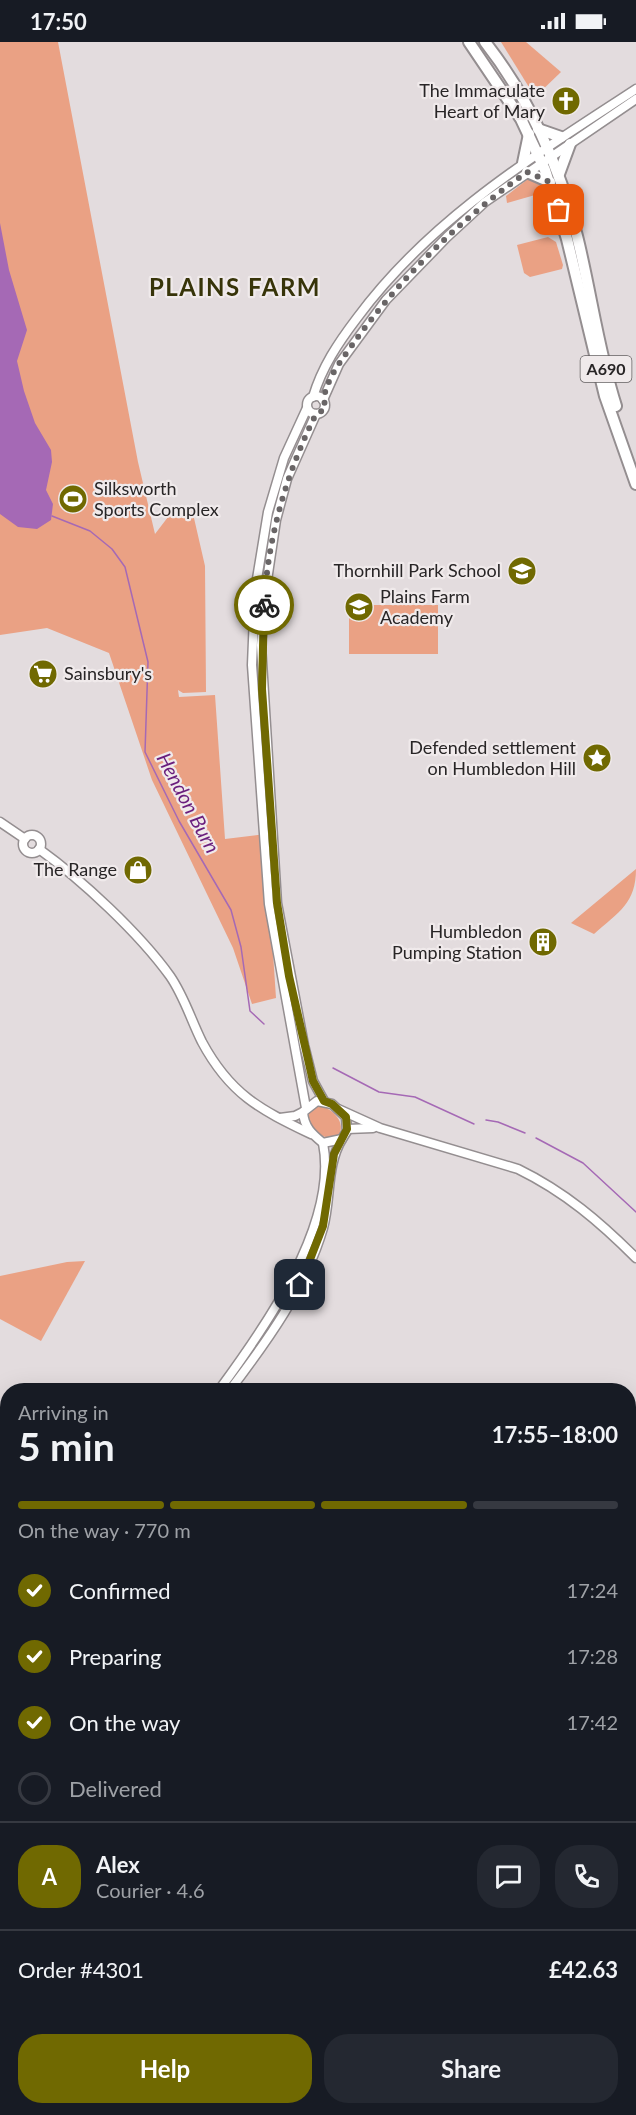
<!DOCTYPE html>
<html lang="en">
<head>
<meta charset="utf-8">
<style>
  :root { --surface:#171b24; --page:#242831; --text:#f1f3f6; --muted:#9ea1a6; --line:#363941; --accent:#706901 }
  body { margin:0; font-family:Lato,sans-serif; background:var(--page); color:var(--text); height:100vh; display:flex; flex-direction:column; font-size:22px; white-space:nowrap }
  * { box-sizing:border-box; margin:0 }
  p { font-size:20px; color:var(--muted) }
  .icon { flex:none; width:33px; height:33px; fill:none; stroke:currentColor; stroke-width:2; stroke-linecap:round; stroke-linejoin:round }
  .map { position:relative; flex:1; overflow:hidden }
  .panel { position:absolute; left:0px; top:1341px; width:636px; height:732px; display:flex; flex-direction:column; background:var(--surface); border-radius:24px 24px 0 0; box-shadow:0 6px 24px #0002 }
  .panel>* { flex:none }
  .pin { position:absolute; display:grid; place-items:center; width:51px; height:51px; color:#fff; margin:-26px; border-radius:12px; box-shadow:0 3px 9px #0006 }
  .courier { position:absolute; display:grid; place-items:center; width:60px; height:60px; margin:-30px; border:4px solid #706901; border-radius:50%; background:#fff; color:#222; box-shadow:0 2px 8px #0007 }
  .head em { font-style:normal; font-weight:700 }
  .head div { display:flex; flex-direction:column-reverse }
  .head { display:flex; align-items:center; justify-content:space-between; height:102px; padding:0 18px }
  h1 { font-size:39px; font-weight:700; line-height:45px }
  .bar { display:grid; grid-template-columns:repeat(4,1fr); gap:9px 6px; align-content:center; height:72px; padding:0 18px }
  .bar i { height:8px; border-radius:4px; background:var(--line) }
  .bar .selected { background:var(--accent) }
  .bar p { grid-column:span 4 }
  .line { display:flex; align-items:center; gap:15px; padding:0 18px; border-top:2px solid var(--line) }
  .line div { flex:1 }
  .round { display:grid; place-items:center; flex:none; width:63px; height:63px; border-radius:24px; background:var(--page) }
  ol { padding:0 18px; list-style:none }
  li { display:flex; align-items:center; gap:18px; height:66px }
  li p { margin-inline-start:auto }
  li .icon { padding:6px; border-radius:50%; background:var(--accent); color:#fff; stroke-width:4 }
  li:last-child { color:var(--muted) }
  li i { width:33px; height:33px; border:3px solid var(--line); border-radius:50% }
  .button { display:flex; gap:12px; margin-top:auto; padding:12px 18px }
  .button a { flex:1; height:69px; border-radius:24px; background:var(--accent); color:#fff; font-size:24px; font-weight:700; line-height:69px; text-align:center }
  .button a+a { background:var(--page); color:var(--text) }
  .status { display:flex; justify-content:space-between; align-items:center; height:42px; padding:0 30px; background:var(--surface); direction:ltr }
  .status svg { height:16px; fill:currentColor }
  .map>svg:first-child { display:block }
</style>
</head>
<body>
<div class="status"><b>17:50</b><svg viewBox="0 0 49 12"><path d="M0 12V9h3v3zM5 12V6h3v6zM10 12V3h3v9zM15 12V0h3v12zM26 1h20v11H26zM47 4h2v5h-2z"/></svg></div>
<div class="map">
<svg width="636" height="2073" viewBox="0 0 636 2073">
  <rect width="100%" height="100%" fill="#e3dcde"/>
  <g fill="#eaa184">
    <polygon points="0,0 58,0 138,420 155,492 168,475 191,463 205,524 206,650 183,651 178,648 179,655 215,653 225,797 265,792 276,956 252,962 233,906 152,738 109,611 47,586 0,593"/>
    <polygon points="501,0 526,0 561,30 535,55"/>
    <polygon points="528,137 540,143 535,153 507,161 506,154"/>
    <polygon points="548,195 556,200 563,223 562,227 530,235 524,231 517,203"/>
    <rect x="349" y="563" width="89" height="49"/>
    <path d="M636,827c0,34 -17,43 -42,65l-23,-11z"/>
    <path d="M320,1063c13,5 27,17 18,32 -16,4 -31,-8 -29,-25z"/>
    <polygon points="85,1219 41,1299 0,1277 0,1234 67,1220"/>
    <polygon points="629,2020 636,2020 636,2073 607,2073 607,2066 628,2066"/>
    <polygon points="322,2066 387,2066 398,2073 323,2073"/>
  </g>
  <polygon fill="#a569b5" points="0,181 9,228 27,288 17,319 24,349 35,381 51,408 52,420 46,448 53,462 51,478 37,487 18,485 0,472"/>
  <g fill="none" stroke-linecap="round" stroke-linejoin="round">
    <g stroke="#a569b5" stroke-width="1.5">
      <polyline points="52,474 90,489 112,507 125,525 148,620 145,710 179,779 231,868 241,905 250,969 264,982"/>
      <polyline points="333,1026 379,1050 415,1055 474,1082"/>
      <polyline points="486,1078 498,1080 525,1091"/>
      <polyline points="536,1096 583,1121 636,1170"/>
      <polyline points="351,2073 355,2066"/>
    </g>
    <g stroke="#948e90" stroke-width="11">
      <g id="secondary">
        <circle cx="316" cy="363" r="9"/>
        <path d="M313,355c9,-30 25,-54 44,-79 74,-100 177,-162 279,-229"/>
        <polyline points="323,358 339,322 386,258 447,195 485,160 636,57"/>
        <polyline points="316,372 287,437 276,478 265,552 261,603 277,861 304,1003 313,1039 324,1059"/>
        <polyline points="0,780 25,797"/>
        <circle cx="32" cy="802" r="9"/>
        <path d="M39,807c43,31 100,84 131,127 14,20 21,44 32,66 28,52 57,67 109,92"/>
        <path d="M317,1059l15,3 14,13 1,14 -5,8 -19,4c-11,-9 -19,-16 -20,-31z"/>
        <polyline points="306,1066 269,862 252,623 255,549 268,470 284,416 307,366"/>
        <path d="M338,1067l42,19 138,41c47,23 82,53 118,89"/>
        <polyline points="280,1076 295,1074 303,1070"/>
        <polyline points="347,1087 373,1086"/>
        <path d="M219,1348c45,-61 120,-166 104,-247"/>
        <path d="M230,1348c38,-50 75,-101 93,-162 8,-28 3,-63 19,-89"/>
        <polyline points="628,1473 636,1454"/>
        <polyline points="0,1520 8,1529"/>
        <polyline points="0,1565 8,1556"/>
        <polyline points="0,1581 8,1573"/>
        <polyline points="628,1948 636,1951"/>
        <polyline points="195,2066 198,2073"/>
        <polyline points="396,2066 408,2073"/>
        <polyline points="570,2066 578,2073"/>
        <polyline points="169,2073 183,2066"/>
        <polyline points="420,2073 459,2066"/>
      </g>
    </g>
    <g stroke="#948e90" stroke-width="14">
      <g id="highway">
        <polyline points="469,0 521,77 545,128 567,197 605,354 636,442"/>
        <path d="M485,0c44,56 75,125 92,194 14,56 21,114 39,170"/>
        <polyline points="538,87 561,95"/>
        <polyline points="523,121 529,92"/>
        <polyline points="527,130 550,140"/>
        <polyline points="559,132 570,102"/>
      </g>
    </g>
    <use href="#secondary" stroke="#fff" stroke-width="8"/>
    <use href="#highway" stroke="#fff" stroke-width="10"/>
  </g>
  <g fill="none" stroke-linecap="round" stroke-linejoin="round">
    <path stroke="#696566" stroke-width="6" stroke-dasharray="0 10.8" d="M264,563c4,-68 22,-131 52,-191l9,-5c1,-5 -2,-8 -1,-12 4,-21 20,-40 31,-56 48,-66 106,-122 172,-169l23,10 9,28"/>
    <polyline stroke="#706901" stroke-width="8" points="264,563 262,647 277,861 289,934 313,1039 324,1059 332,1062 346,1075 347,1087 334,1112 323,1184 300,1243"/>
  </g>
  <defs>
    <g id="church-disc" transform="scale(1.5)"><circle r="9.5" fill="#706901" stroke="#f0eaeb"/><path d="M-1.2-6h2.4v3.5h3.3v2.4h-3.3V6h-2.4V-.1h-3.3v-2.4h3.3Z" fill="#fff"/></g>
    <g id="stadium-disc" transform="scale(1.5)"><circle r="9.5" fill="#706901" stroke="#f0eaeb"/><path d="M0-5a6.5 5 0 1 0 0 10a6.5 5 0 1 0 0-10ZM-3.5-1.8h7v3.6h-7Z" fill="#fff"/></g>
    <g id="school-disc" transform="scale(1.5)"><circle r="9.5" fill="#706901" stroke="#f0eaeb"/><path d="M0-5L7-2L0 1L-7-2ZM-4 1L0 2.5L4 1V4Q0 6-4 4Z" fill="#fff"/></g>
    <g id="supermarket-disc" transform="scale(1.5)"><circle r="9.5" fill="#706901" stroke="#f0eaeb"/><path d="M-6-5.5h2.5l.6 2H6L4.5 2H-2.5L-4.4-4H-6ZM-1.5 3.2a1.3 1.3 0 1 0 .1 0ZM3 3.2a1.3 1.3 0 1 0 .1 0Z" fill="#fff"/></g>
    <g id="sight-disc" transform="scale(1.5)"><circle r="9.5" fill="#706901" stroke="#f0eaeb"/><path d="M0-6L1.8-2.2L6-1.7L2.9 1.2L3.7 5.4L0 3.3L-3.7 5.4L-2.9 1.2L-6-1.7L-1.8-2.2Z" fill="#fff"/></g>
    <g id="shop-disc" transform="scale(1.5)"><circle r="9.5" fill="#706901" stroke="#f0eaeb"/><path d="M-5-2.5h2.3a2.7 3.5 0 0 1 5.4 0H5L5.5 6h-11ZM-1.5-2.5h3a1.5 2.3 0 0 0-3 0Z" fill="#fff"/></g>
    <g id="building-disc" transform="scale(1.5)"><circle r="9.5" fill="#706901" stroke="#f0eaeb"/><path d="M-4-6H4V6H1V3H-1V6H-4ZM-2.5-4.3h1.7v1.8h-1.7ZM.8-4.3h1.7v1.8H.8ZM-2.5-1h1.7V.8h-1.7ZM.8-1h1.7V.8H.8Z" fill="#fff"/></g>
  </defs>
  <g fill-rule="evenodd">
    <use href="#church-disc" x="566" y="59"/>
    <use href="#stadium-disc" x="73" y="457"/>
    <use href="#school-disc" x="522" y="529"/>
    <use href="#school-disc" x="359" y="565"/>
    <use href="#supermarket-disc" x="43" y="632"/>
    <use href="#sight-disc" x="597" y="716"/>
    <use href="#shop-disc" x="138" y="828"/>
    <use href="#building-disc" x="543" y="900"/>
  </g>
  <g text-anchor="middle" stroke-width="4.5" stroke-linejoin="round" paint-order="stroke">
    <rect fill="#f0eaeb" stroke="#646061" stroke-width="1.5" x="580.5" y="314" width="51" height="26" rx="4.5"/>
    <g font-size="16" font-weight="bold" fill="#282526">
      <text x="606" y="333">A690</text>
    </g>
    <g font-size="18" fill="#282526" stroke="#f0eaeb" text-anchor="end">
      <text x="545" y="55">The Immaculate<tspan x="545" dy="21">Heart of Mary</tspan></text>
      <text x="94" y="453" text-anchor="start">Silksworth<tspan x="94" dy="21">Sports Complex</tspan></text>
      <text x="501" y="535">Thornhill Park School</text>
      <text x="380" y="561" text-anchor="start">Plains Farm<tspan x="380" dy="21">Academy</tspan></text>
      <text x="64" y="638" text-anchor="start">Sainsbury's</text>
      <text x="576" y="712">Defended settlement<tspan x="576" dy="21">on Humbledon Hill</tspan></text>
      <text x="117" y="834">The Range</text>
      <text x="522" y="896">Humbledon<tspan x="522" dy="21">Pumping Station</tspan></text>
    </g>
    <g font-size="20" font-style="italic" fill="#6a1e7d" stroke="#f0eaeb">
      <text transform="translate(188 761) rotate(62)" y="7">Hendon Burn</text>
    </g>
    <g font-size="24" font-weight="bold" letter-spacing="1.5" fill="#373409" stroke="#f0eaeb">
      <text x="235" y="254">PLAINS FARM</text>
    </g>
  </g>
</svg>
<div class="pin" style="left:559px;top:168px;background:#ea580c"><svg class="icon" aria-label="bag" viewBox="0 0 24 24"><path d="M5 8h14l-1 12H6zM9 8a3 3 0 0 1 6 0"/></svg></div>
<div class="pin" style="left:300px;top:1243px;background:#1f2937"><svg class="icon" aria-label="home" viewBox="0 0 24 24"><path d="M3 11l9-7 9 7M6 9v11h12V9"/></svg></div>
<div class="courier" style="left:264px;top:563px"><svg class="icon" aria-label="bike" viewBox="0 0 24 24"><circle cx="6" cy="16" r="4"/><circle cx="18" cy="16" r="4"/><path d="M6 16l4-8h5l3 8M10 8l3 8H6M13 5h3"/></svg></div>
<section class="panel">
<div class="head"><div><h1>5 min</h1><p>Arriving in</p></div><em>17:55–18:00</em></div>
<div class="bar"><i class="selected"></i><i class="selected"></i><i class="selected"></i><i></i><p>On the way · 770 m</p></div>
<ol>
<li><svg class="icon" aria-label="check" viewBox="0 0 24 24"><path d="M5 12l5 5 9-10"/></svg>Confirmed<p>17:24</p></li>
<li><svg class="icon" aria-label="check" viewBox="0 0 24 24"><path d="M5 12l5 5 9-10"/></svg>Preparing<p>17:28</p></li>
<li><svg class="icon" aria-label="check" viewBox="0 0 24 24"><path d="M5 12l5 5 9-10"/></svg>On the way<p>17:42</p></li>
<li><i></i>Delivered</li>
</ol>
<div class="line" style="height:108px"><b class="round" style="background:var(--accent);color:#fff">A</b><div><b>Alex</b><p>Courier · 4.6</p></div><a class="round"><svg class="icon" aria-label="chat" viewBox="0 0 24 24"><path d="M4 5h16v11H9l-5 4z"/></svg></a><a class="round"><svg class="icon" aria-label="phone" viewBox="0 0 24 24"><path d="M5 4h4l2 5-3 2q2 4 5 5l2-3 5 2v4C11 20 4 13 5 4z"/></svg></a></div>
<div class="line" style="height:78px"><div>Order #4301</div><b>£42.63</b></div>
<div class="button"><a>Help</a><a>Share</a></div>
</section>
</div>
</body>
</html>
